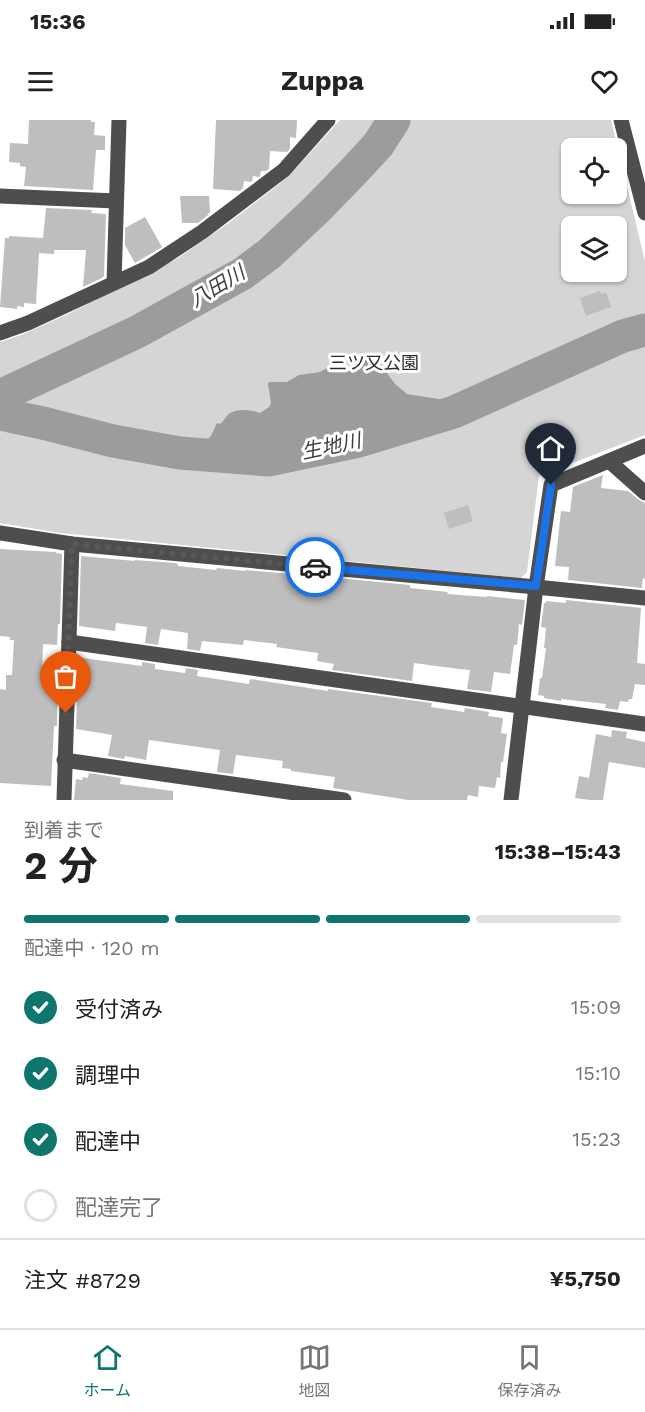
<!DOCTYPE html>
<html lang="ja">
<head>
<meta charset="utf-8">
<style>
  :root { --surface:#fff; --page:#f6f6f6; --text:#222; --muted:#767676; --line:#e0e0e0; --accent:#0f766e }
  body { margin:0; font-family:"Work Sans","Noto Sans JP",sans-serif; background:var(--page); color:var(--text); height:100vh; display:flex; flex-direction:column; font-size:22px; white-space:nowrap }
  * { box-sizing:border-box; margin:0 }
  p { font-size:20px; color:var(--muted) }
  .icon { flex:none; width:33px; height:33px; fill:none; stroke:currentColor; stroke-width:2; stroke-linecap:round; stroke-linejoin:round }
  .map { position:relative; height:680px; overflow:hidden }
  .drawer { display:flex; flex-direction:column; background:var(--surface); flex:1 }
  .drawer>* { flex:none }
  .tools { position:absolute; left:561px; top:18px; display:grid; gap:12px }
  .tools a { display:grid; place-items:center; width:66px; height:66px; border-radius:9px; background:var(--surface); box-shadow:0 2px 4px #0004; font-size:30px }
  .pin { position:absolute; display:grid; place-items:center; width:51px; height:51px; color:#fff; margin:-62px -26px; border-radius:50% 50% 50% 0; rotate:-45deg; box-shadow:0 0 6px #0007 }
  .pin .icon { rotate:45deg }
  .courier { position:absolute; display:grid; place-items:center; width:60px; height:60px; margin:-30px; border:4px solid #1a73e8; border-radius:50%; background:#fff; color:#222; box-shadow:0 2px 8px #0007 }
  .headline em { font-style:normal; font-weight:700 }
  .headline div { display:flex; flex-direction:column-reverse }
  .headline { display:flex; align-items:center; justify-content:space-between; height:102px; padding:0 24px }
  h1 { font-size:39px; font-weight:700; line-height:45px }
  .bar { display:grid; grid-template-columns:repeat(4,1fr); gap:9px 6px; align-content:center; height:72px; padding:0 24px }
  .bar i { height:8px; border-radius:4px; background:var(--line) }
  .bar .current { background:var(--accent) }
  .bar p { grid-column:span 4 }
  .line { display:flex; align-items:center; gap:15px; padding:0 24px; border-top:2px solid var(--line) }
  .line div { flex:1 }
  ol { padding:0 24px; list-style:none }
  li { display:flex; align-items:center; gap:18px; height:66px }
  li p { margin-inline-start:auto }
  li .icon { padding:6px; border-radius:50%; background:var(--accent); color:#fff; stroke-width:4 }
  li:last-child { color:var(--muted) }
  li i { width:33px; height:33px; border:3px solid var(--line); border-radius:50% }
  .status { display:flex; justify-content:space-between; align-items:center; height:42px; padding:0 30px; background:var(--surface); direction:ltr }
  .status svg { height:16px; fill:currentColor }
  header { display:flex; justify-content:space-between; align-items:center; height:78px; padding:0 24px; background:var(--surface); font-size:27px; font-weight:700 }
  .dock { display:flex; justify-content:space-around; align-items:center; height:84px; border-top:2px solid var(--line); background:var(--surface); font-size:16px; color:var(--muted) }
  .dock a { display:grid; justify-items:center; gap:3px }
  .dock .current { color:var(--accent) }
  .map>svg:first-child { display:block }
</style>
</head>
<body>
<div class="status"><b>15:36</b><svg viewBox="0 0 49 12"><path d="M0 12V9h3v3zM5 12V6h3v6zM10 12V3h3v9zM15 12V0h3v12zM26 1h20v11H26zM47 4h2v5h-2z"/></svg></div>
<header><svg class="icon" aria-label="menu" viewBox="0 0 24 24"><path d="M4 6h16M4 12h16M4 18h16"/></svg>Zuppa<svg class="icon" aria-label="heart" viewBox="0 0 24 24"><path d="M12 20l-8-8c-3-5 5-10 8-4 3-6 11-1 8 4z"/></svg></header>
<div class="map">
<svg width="645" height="680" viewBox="0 0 645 680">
  <rect width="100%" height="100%" fill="#fff"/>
  <path fill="#d5d5d5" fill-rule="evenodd" d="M340,0h271l34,141v174l-106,41 -12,96 -6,6 -461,-45 -60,-10v-181l21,-7 45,-20 112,-57 48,-33 52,-40 13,-11zM572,28h44v46h-44zM572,106h44v46h-44z"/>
  <path fill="#9c9c9c" d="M367,236l8,4 4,7 5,2 11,15 12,10 38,6 -4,3c-55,19 -115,42 -173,44 -22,1 -43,-1 -65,-3l8,-8 6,-13 3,1c4,-3 6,-8 10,-11 9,-5 21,-3 30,0l9,-6 2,-4 -3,-19 1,-2h18l12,-7 21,-3 11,-6c17,6 26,9 36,-10z"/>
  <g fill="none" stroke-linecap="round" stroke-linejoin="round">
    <g stroke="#9c9c9c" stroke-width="33">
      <polyline points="0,276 137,212 242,154 269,134 316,90 352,53 378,25 394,0"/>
      <polyline points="0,294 47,304 113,321 180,333 268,340 359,321 454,292 623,216 645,210"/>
    </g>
  </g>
  <g fill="#bebebe">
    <polygon points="29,0 91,0 91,2 95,2 94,15 105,16 105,30 96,30 93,70 24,66 26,47 20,46 20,43 9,42 10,23 28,24"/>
    <polygon points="216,0 297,0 296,18 290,17 290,29 287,32 270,31 269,49 266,51 261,51 260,56 259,57 253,56 252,62 244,61 243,68 240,71 213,69"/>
    <polygon points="180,76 209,76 210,93 208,93 208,95 198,103 182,103"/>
    <polygon points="46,88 92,90 91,93 106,94 104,156 102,158 83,167 86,130 54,130 54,134 39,133 36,184 24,183 24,187 17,186 17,189 0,187 5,118 9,118 9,116 43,118"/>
    <polygon points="145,97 162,127 135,143 125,125 125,108"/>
    <polygon points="600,171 601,174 606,172 611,187 586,196 580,178"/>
    <polygon points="603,355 601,368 628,371 639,380 645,383 645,459 643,458 642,468 568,460 569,447 555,446 561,391 570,392 573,367"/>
    <polygon points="468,385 473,401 449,409 444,393"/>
    <polygon points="0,429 56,432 56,433 62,434 60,504 58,504 57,525 43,524 42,556 58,557 57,606 54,606 51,666 0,663 0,569 6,570 6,555 12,555 14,520 10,520 10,517 0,516"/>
    <polygon points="81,436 135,441 135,440 175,443 178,444 178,446 216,450 217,448 245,451 245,450 292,454 292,456 325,459 325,457 327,457 410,465 410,468 448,472 447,474 487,477 487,476 525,480 522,505 519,504 517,525 514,525 510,554 494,552 491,572 467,569 470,550 459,549 414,543 412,561 332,550 334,544 317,541 318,533 276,527 277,524 244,520 243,525 202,521 200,531 187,529 188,513 161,509 158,525 145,523 147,507 116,503 115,511 79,506"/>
    <polygon points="566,480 641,488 637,543 645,544 645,565 635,564 632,579 629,579 628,582 620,581 618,590 605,588 606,584 561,579 561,581 544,578 544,576 538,575 540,558 542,558 546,528 544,528 546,508 541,507 544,483 546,483 546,481 566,483"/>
    <polygon points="83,538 142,546 142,542 155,544 155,549 185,553 186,548 198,550 197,556 249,564 250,559 328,571 328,569 432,583 431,587 464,592 465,588 489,592 488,596 503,598 501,613 507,614 503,642 501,642 500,658 497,657 495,668 479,666 478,677 468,675 467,680 408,680 333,668 335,657 291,651 291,649 282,648 283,641 236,635 233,654 217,652 220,630 149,620 146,640 125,636 124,639 108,636 112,615 76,609 78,547 82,548"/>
    <polygon points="612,610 627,612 626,618 645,622 645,648 609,642 603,680 590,680 575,678 579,656 589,658 596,614 611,617"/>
    <polygon points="89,653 121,658 120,664 173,671 173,680 74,680 76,659 82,660 83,657 88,658"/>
  </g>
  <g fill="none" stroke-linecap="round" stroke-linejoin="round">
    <g stroke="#4e4e4e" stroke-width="15">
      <polyline points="621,0 645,93"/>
      <polyline points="0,76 116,81"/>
      <polyline points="114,163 119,0"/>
      <polyline points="0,213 28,203 149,147 202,112 284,50 328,0"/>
      <polyline points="609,341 645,373"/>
      <polyline points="0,413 72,424 536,467 645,478"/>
      <polyline points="69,522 645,604"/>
      <polyline points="64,640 344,680"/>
      <polyline points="64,680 72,424"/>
      <polyline points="511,680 536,467 551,365 645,326"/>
    </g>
  </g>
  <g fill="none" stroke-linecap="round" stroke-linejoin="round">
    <polyline stroke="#595959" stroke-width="6" stroke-dasharray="0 10.8" points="66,593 72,424 315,447"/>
    <polyline stroke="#1a73e8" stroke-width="8" points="315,447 536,466 551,365"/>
  </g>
  <g text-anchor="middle" stroke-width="6" stroke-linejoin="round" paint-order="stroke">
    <g font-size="18" fill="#2c2c2c" stroke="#fff">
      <text x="374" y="249">三ツ又公園</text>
    </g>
    <g font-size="20" font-style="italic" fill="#3d3d3d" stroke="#fff">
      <text transform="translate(217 166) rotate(-31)" y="7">八田川</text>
      <text transform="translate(331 326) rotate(-12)" y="7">生地川</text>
    </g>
  </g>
</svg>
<div class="tools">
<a><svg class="icon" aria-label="locate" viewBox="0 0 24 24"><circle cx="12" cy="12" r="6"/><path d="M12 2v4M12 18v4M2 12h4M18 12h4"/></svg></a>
<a><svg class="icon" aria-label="layers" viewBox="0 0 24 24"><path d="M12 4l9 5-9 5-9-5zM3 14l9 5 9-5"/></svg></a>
</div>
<div class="pin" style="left:66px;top:593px;background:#ea580c"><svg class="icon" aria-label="bag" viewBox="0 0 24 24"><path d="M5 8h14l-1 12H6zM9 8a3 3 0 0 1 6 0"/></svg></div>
<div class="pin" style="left:551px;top:365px;background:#1f2937"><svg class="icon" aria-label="home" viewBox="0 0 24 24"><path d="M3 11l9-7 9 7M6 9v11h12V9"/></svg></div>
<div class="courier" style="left:315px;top:447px"><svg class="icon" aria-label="car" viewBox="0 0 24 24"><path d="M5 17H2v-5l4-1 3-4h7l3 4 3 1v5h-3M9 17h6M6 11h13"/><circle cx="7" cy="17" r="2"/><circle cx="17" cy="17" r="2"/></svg></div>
</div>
<section class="drawer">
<div class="headline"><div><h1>2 分</h1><p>到着まで</p></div><em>15:38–15:43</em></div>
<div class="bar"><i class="current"></i><i class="current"></i><i class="current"></i><i></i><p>配達中 · 120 m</p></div>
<ol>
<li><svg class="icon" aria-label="check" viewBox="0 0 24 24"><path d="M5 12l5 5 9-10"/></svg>受付済み<p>15:09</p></li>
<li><svg class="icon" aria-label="check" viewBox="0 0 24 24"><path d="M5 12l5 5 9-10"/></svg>調理中<p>15:10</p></li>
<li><svg class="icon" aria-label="check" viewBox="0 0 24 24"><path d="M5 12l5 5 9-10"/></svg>配達中<p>15:23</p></li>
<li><i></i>配達完了</li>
</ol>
<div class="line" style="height:78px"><div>注文 #8729</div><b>¥5,750</b></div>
</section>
<nav class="dock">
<a class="current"><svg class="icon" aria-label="home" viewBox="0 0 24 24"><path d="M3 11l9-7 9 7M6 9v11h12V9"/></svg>ホーム</a>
<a><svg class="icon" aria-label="map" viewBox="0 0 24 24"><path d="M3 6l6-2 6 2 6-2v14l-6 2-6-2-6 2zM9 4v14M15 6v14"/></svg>地図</a>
<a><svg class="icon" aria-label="saved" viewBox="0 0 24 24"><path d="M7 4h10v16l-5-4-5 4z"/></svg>保存済み</a>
</nav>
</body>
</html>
